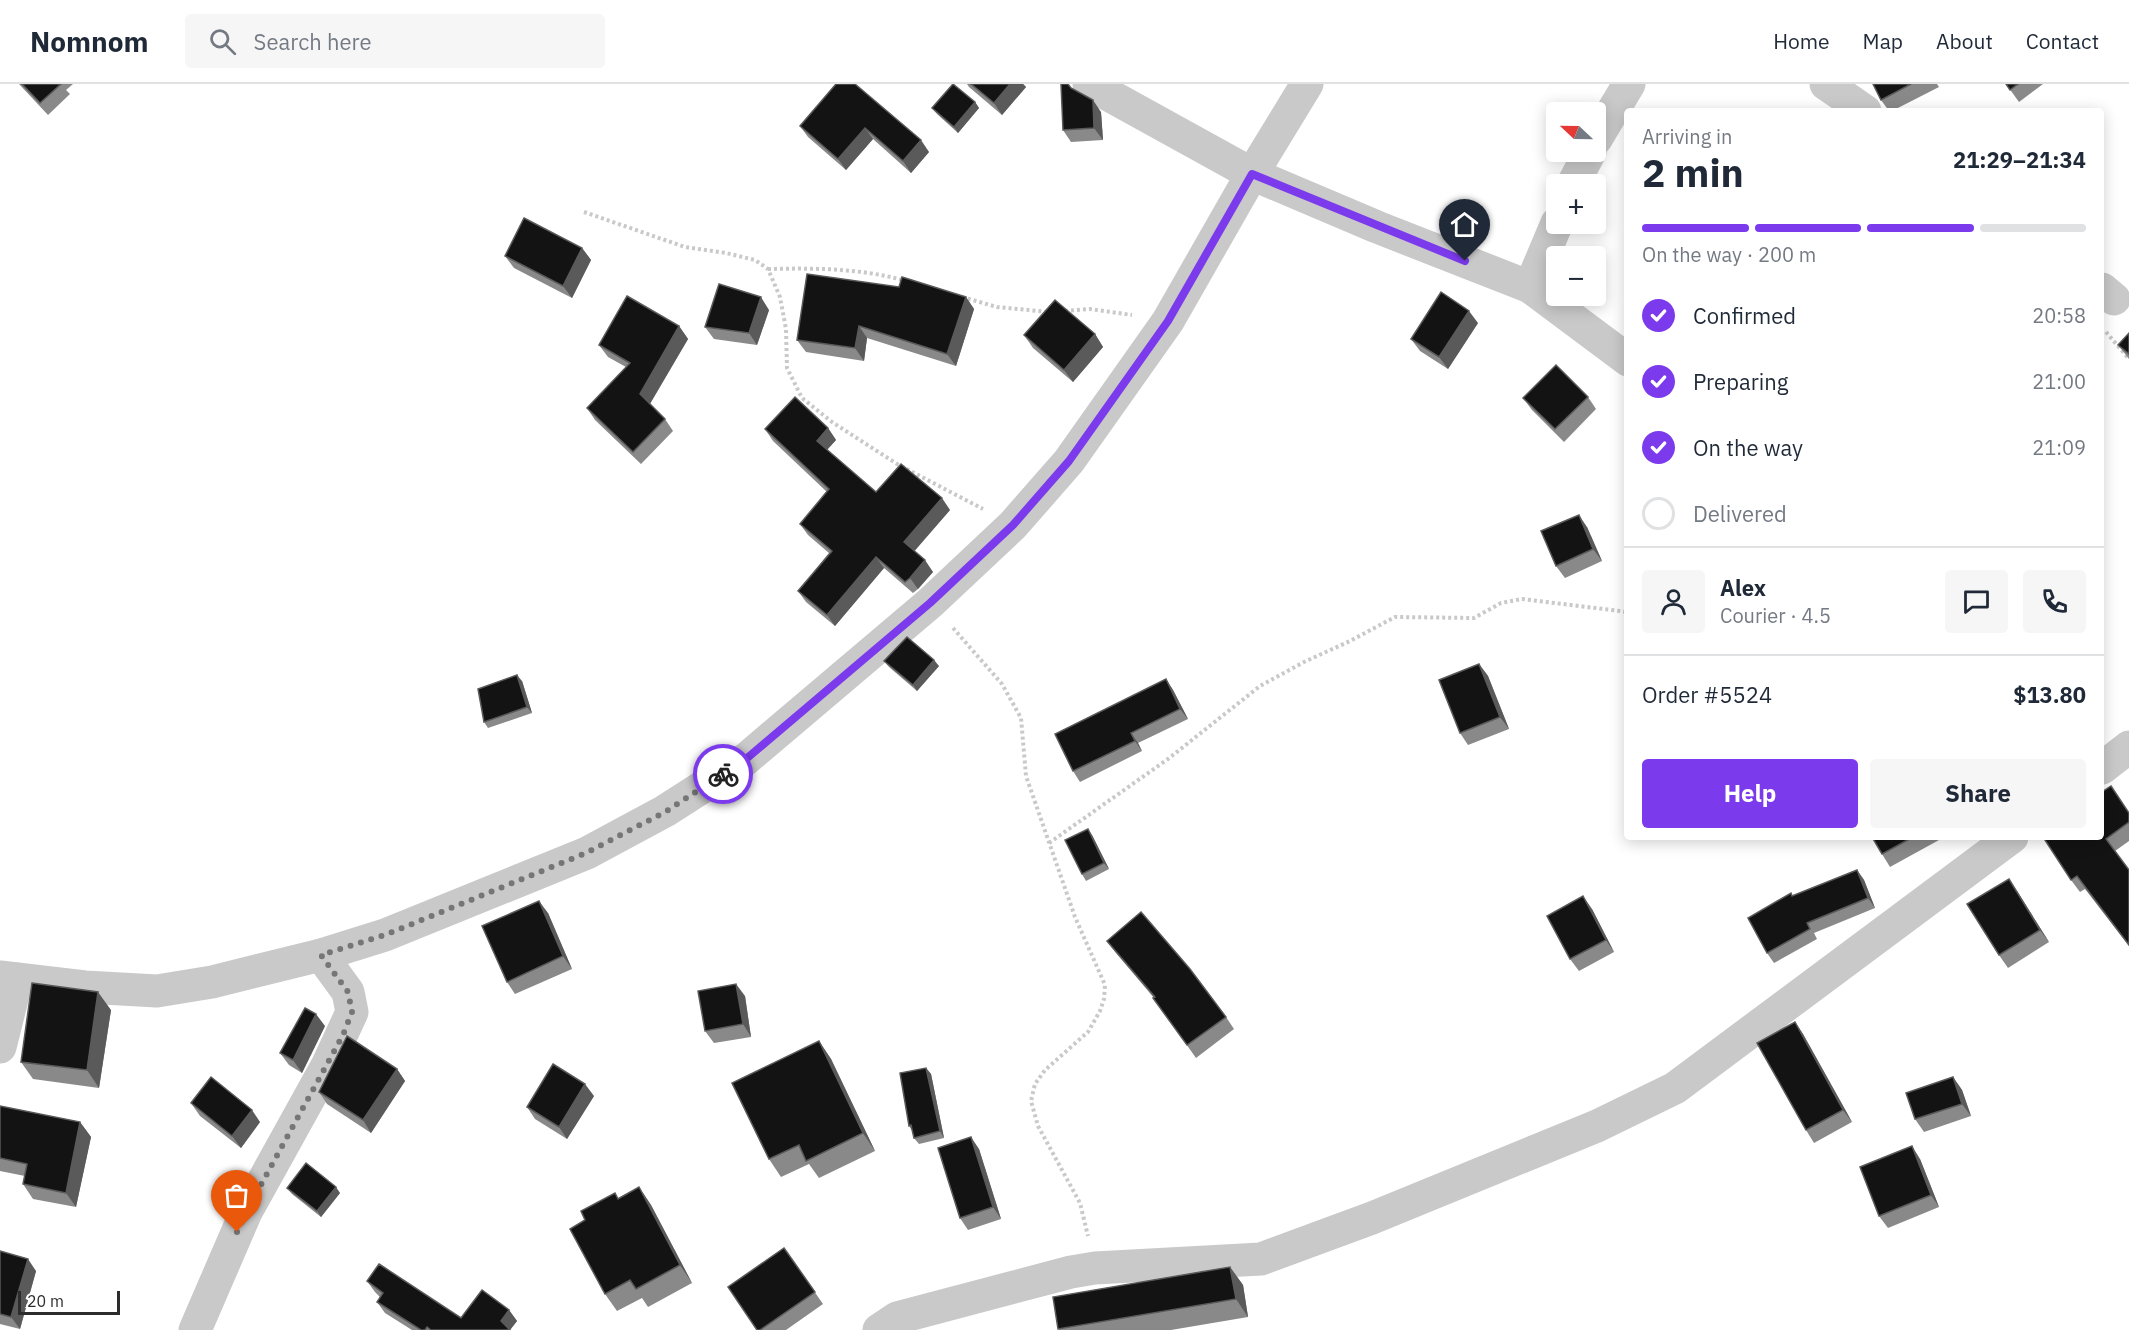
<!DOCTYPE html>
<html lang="en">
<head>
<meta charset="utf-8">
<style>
  :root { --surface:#fff; --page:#f6f6f7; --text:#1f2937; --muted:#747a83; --line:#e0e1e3; --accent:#7c3aed }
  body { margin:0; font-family:"IBM Plex Sans",sans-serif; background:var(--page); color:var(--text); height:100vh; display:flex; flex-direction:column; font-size:22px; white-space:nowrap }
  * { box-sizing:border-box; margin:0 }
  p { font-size:20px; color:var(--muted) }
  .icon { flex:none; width:33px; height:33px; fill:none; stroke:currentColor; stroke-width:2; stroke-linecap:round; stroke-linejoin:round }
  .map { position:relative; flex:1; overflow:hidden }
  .side { position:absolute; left:1624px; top:24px; width:480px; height:732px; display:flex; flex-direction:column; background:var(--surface); border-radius:6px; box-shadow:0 3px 15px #0003 }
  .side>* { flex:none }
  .needle { width:39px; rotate:292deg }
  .buttons { position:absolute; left:1546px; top:18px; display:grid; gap:12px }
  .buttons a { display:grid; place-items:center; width:60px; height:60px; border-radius:6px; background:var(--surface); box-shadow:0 3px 15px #0003; font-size:30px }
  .scale { position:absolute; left:18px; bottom:15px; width:102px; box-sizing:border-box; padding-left:6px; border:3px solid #2c2c2c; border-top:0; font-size:16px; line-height:21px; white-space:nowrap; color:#2c2c2c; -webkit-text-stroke:4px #fff; paint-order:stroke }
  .pin { position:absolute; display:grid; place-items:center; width:51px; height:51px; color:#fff; margin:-62px -26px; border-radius:50% 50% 50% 0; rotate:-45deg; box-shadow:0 0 6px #0007 }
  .pin .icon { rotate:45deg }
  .courier { position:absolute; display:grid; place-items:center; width:60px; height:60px; margin:-30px; border:4px solid #7c3aed; border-radius:50%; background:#fff; color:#222; box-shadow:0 2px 8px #0007 }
  .head em { font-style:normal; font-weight:800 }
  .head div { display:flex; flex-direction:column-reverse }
  .head { display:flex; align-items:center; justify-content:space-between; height:102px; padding:0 18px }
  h1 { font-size:39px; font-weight:800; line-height:45px }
  .bar { display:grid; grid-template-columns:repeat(4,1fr); gap:9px 6px; align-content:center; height:72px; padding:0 18px }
  .bar i { height:8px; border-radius:4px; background:var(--line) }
  .bar .selected { background:var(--accent) }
  .bar p { grid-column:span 4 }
  .line { display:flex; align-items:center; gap:15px; padding:0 18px; border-top:2px solid var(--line) }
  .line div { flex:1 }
  .round { display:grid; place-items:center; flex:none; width:63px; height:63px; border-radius:6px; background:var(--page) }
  ol { padding:0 18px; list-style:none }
  li { display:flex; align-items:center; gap:18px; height:66px }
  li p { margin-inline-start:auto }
  li .icon { padding:6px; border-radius:50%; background:var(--accent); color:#fff; stroke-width:4 }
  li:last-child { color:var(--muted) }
  li i { width:33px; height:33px; border:3px solid var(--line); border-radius:50% }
  .primary-button { display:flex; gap:12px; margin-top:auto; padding:12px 18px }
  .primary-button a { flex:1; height:69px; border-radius:6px; background:var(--accent); color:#fff; font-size:24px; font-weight:800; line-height:69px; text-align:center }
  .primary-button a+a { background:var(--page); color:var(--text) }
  header { display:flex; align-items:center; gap:36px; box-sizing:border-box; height:84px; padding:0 30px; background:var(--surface); border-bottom:2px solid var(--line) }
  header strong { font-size:28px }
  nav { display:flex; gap:33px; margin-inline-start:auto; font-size:21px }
  .search { width:420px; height:54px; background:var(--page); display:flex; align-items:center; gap:15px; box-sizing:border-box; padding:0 21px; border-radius:6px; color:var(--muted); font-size:22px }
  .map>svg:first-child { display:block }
</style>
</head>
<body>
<header>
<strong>Nomnom</strong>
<div class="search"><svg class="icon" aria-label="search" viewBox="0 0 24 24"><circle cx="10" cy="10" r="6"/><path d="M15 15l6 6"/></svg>Search here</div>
<nav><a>Home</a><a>Map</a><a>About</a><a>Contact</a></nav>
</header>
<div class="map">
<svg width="2129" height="1246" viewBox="0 0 2129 1246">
  <rect width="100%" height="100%" fill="#fff"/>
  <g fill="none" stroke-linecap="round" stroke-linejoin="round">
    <g stroke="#c9c9c9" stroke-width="4" stroke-dasharray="3 3" stroke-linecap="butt">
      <polyline points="584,128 685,163 726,169 755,176 768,185 780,213 786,245 787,284 802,314 832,338 897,380 983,425"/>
      <path d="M768,185c46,-1 93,-1 138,12"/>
      <polyline points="962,213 997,223 1049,228"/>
      <polyline points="1065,227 1090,225 1132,231"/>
      <polyline points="2106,248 2129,275"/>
      <polyline points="953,544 1002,600 1021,634 1026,692 1075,833 1105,901 1104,915 1100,927 1088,948 1045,986 1035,1000 1031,1017 1038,1042 1080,1119 1088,1152"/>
      <polyline points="1049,759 1168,675 1260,602 1304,578 1350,557 1395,533 1474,534 1501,519 1522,515 1628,528"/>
    </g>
    <g stroke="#c9c9c9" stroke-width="33">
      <polyline points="1089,0 1252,90 1377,143 1530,203 1628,276"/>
      <polyline points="1826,0 1865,27"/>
      <polyline points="1596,55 1629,0"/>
      <polyline points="1573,100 1590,68"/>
      <polyline points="1530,203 1557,139"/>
      <polyline points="2102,205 2114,215"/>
      <polyline points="2102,684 2129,663"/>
      <polyline points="0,893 85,903 157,907 212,898 321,871 385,851 587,769 665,727 746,675 930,519 1013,441 1069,377 1168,237 1252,90 1307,0"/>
      <polyline points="0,963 17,895"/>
      <polyline points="195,1246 246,1128 328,980 352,928 348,908 321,871"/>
      <polyline points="879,1246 897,1234 1071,1188 1095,1184 1261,1175 1372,1134 1597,1042 1675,1004 2012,753"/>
    </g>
  </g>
  <g fill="#898989">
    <polygon points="19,0 73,0 66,6 70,10 48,31"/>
    <polygon points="836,0 929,68 911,89 873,55 846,86 808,53 800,42"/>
    <polygon points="967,0 1023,0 1026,3 1002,31 969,3"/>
    <polygon points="1873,0 1937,0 1939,3 1892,27 1889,27 1881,16"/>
    <polygon points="2006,0 2043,0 2019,18"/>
    <polygon points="975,18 979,24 958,49 937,30 932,24"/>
    <polygon points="1101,28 1103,56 1071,58 1063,46"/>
    <polygon points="582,164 591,176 572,214 514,184 505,172"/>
    <polygon points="966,213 974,225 956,282 867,254 864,277 806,268 797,256"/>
    <polygon points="769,226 757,261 714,255 705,243"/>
    <polygon points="1478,239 1448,285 1420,267 1411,255"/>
    <polygon points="679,242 688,255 650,320 665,335 673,347 641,380 595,336 587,324 626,283 608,273 599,261"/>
    <polygon points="2129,249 2129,275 2118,261"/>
    <polygon points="1095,250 1103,263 1073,298 1033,264 1024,251"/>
    <polygon points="1588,313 1596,325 1564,358 1532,326 1523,314"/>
    <polygon points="828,344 836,356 827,366 876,408 950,426 914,467 933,488 918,505 913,509 884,484 835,542 806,518 798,507 829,469 808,451 800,440 827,408 773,357 765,345"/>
    <polygon points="1587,443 1602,477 1565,494 1556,482"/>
    <polygon points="884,577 939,582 917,607 889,583"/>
    <polygon points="1479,580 1488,592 1509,645 1468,661 1460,649"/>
    <polygon points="1166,595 1173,606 1188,635 1138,659 1142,667 1080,698 1073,687"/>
    <polygon points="522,597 532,629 488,644 484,638"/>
    <polygon points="2129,729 2129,757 2115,767 2129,786 2129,862 2085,805 2080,808 2071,796"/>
    <polygon points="1092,751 1109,785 1086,797 1082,790"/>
    <polygon points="1872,753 1938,753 1939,756 1890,783 1882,770"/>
    <polygon points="1857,786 1864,796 1875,824 1814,849 1817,855 1774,879 1767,869 1792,812"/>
    <polygon points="2017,807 2049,858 2008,884 1999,871"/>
    <polygon points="1592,825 1614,868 1579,887 1570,875"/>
    <polygon points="548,829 572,885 515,910 507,898"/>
    <polygon points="1107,857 1226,933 1234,945 1196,974 1162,926 1154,914 1116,869"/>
    <polygon points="745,912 751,953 714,959 705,947"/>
    <polygon points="111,926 99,1004 33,995 21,978"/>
    <polygon points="1795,938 1803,950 1852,1038 1814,1059 1806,1046"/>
    <polygon points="325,942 302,989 289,981 280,969"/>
    <polygon points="819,957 831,975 875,1067 819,1094 809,1080 781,1093 769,1075"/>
    <polygon points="926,984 931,990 944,1054 919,1060 914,1054 913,1048 909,1042"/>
    <polygon points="397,985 405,997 371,1049 327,1020 319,1008"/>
    <polygon points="1953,993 1962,1006 1971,1032 1924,1048 1915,1035"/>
    <polygon points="594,1012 567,1055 535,1035 527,1023"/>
    <polygon points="191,1019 260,1038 241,1064 200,1032"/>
    <polygon points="0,1022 80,1038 91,1053 76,1123 33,1115 23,1100 25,1092 0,1087"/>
    <polygon points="979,1065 1001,1135 968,1146 960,1134"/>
    <polygon points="1920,1075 1939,1123 1888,1144 1879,1132"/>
    <polygon points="639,1103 651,1121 692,1199 648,1223 642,1214 617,1227 605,1210 585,1136 615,1109 618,1114"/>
    <polygon points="287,1104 340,1109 321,1133 292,1110"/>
    <polygon points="784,1164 823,1220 786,1246 757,1246"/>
    <polygon points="0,1167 36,1187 20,1245 0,1240"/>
    <polygon points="1230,1183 1243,1201 1248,1233 1171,1246 1059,1246 1058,1245"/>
    <polygon points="367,1197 461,1234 509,1226 517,1237 510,1246 412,1246 385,1229 377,1218 380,1213 375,1208"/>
  </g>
  <g fill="#5a5a5a">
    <polygon points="1010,0 1023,0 1026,3 1002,31 994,19"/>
    <polygon points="1093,16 1101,28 1103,56 1094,44"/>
    <polygon points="975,18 979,24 958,49 954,43"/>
    <polygon points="865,44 873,55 846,86 838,75"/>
    <polygon points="921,56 929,68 911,89 903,77"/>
    <polygon points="582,164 591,176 572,214 563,202"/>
    <polygon points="761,213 769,226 757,261 749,249"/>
    <polygon points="966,213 974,225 956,282 947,270"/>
    <polygon points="1469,227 1478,239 1448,285 1439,273"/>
    <polygon points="679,242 688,255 648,323 640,310"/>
    <polygon points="859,242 867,254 864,277 855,264"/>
    <polygon points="1095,250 1103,263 1073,298 1064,286"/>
    <polygon points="828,344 836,356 825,368 817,357"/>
    <polygon points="942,414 950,426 912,470 904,458"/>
    <polygon points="1579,431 1587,443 1602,477 1593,465"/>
    <polygon points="876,473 884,484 835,542 827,531"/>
    <polygon points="925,476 933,488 918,505 910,494"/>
    <polygon points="934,576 939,582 917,607 913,601"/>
    <polygon points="1479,580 1488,592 1509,645 1500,633"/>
    <polygon points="517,591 522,597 532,629 527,623"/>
    <polygon points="1166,595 1173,606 1188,635 1180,625"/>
    <polygon points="1131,649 1138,659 1142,667 1135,657"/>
    <polygon points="1088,745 1092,751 1109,785 1104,779"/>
    <polygon points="1857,786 1864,796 1875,824 1868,814"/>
    <polygon points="2009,795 2017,807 2049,858 2040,846"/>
    <polygon points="1583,812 1592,825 1614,868 1606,856"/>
    <polygon points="539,817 548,829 572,885 563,872"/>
    <polygon points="736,900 745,912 751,953 743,940"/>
    <polygon points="98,908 111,926 99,1004 87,986"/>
    <polygon points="316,930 325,942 302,989 293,976"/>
    <polygon points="1795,938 1803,950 1852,1038 1843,1026"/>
    <polygon points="819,957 831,975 875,1067 863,1049"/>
    <polygon points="926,984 931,990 944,1054 940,1047"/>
    <polygon points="397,985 405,997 371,1049 363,1036"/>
    <polygon points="1953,993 1962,1006 1971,1032 1962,1020"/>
    <polygon points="585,1000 594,1012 567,1055 559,1043"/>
    <polygon points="252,1026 260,1038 241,1064 232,1052"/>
    <polygon points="80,1038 91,1053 76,1123 66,1109"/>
    <polygon points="971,1053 979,1065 1001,1135 993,1123"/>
    <polygon points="1912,1062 1920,1075 1939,1123 1931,1111"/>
    <polygon points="336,1103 340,1109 321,1133 317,1127"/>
    <polygon points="639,1103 651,1121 692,1199 680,1181"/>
    <polygon points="28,1175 36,1187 20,1245 11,1233"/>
    <polygon points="1230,1183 1243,1201 1248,1233 1236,1215"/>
    <polygon points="509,1226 517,1237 510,1246 501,1237"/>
  </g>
  <g fill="#131313" stroke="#5a5a5a" stroke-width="1.5">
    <polygon points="22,0 61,0 40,19"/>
    <polygon points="836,0 855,0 921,56 903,77 865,44 838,75 800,42"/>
    <polygon points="953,0 975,18 954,43 932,24"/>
    <polygon points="971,0 1010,0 994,19"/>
    <polygon points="1061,0 1068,0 1071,4 1093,16 1094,44 1063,46"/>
    <polygon points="1873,0 1911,0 1881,16"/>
    <polygon points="2006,0 2018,0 2010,6"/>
    <polygon points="524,134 582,164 563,202 505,172"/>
    <polygon points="807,190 899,203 902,193 966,213 947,270 859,242 855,264 797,256"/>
    <polygon points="719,200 761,213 749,249 705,243"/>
    <polygon points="1441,208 1469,227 1439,273 1411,255"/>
    <polygon points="627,212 679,242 640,310 665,335 633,368 587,324 630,279 599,261"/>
    <polygon points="1055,216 1095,250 1064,286 1024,251"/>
    <polygon points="2129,249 2129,270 2118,261"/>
    <polygon points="1556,281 1588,313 1555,345 1523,314"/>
    <polygon points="795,313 828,344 817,357 876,408 901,380 942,414 904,458 925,476 910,494 905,498 876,473 827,531 798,507 832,467 800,440 829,405 765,345"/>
    <polygon points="1579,431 1593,465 1556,482 1541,447"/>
    <polygon points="907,553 934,576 913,601 884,577"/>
    <polygon points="1479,580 1500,633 1460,649 1439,596"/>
    <polygon points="517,591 527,623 484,638 478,605"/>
    <polygon points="1166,595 1180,625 1131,649 1135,657 1073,687 1055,650"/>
    <polygon points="2111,702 2129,729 2129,738 2106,755 2129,786 2129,861 2077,792 2071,796 2043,753 2102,753 2102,708"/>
    <polygon points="1088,745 1104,779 1082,790 1065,756"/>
    <polygon points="1872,753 1913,753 1882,770"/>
    <polygon points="1857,786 1868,814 1807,839 1810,845 1767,869 1748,834 1791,809 1792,812"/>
    <polygon points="2009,795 2040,846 1999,871 1967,820"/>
    <polygon points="1583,812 1606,856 1570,875 1547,832"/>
    <polygon points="539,817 563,872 507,898 482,842"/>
    <polygon points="1141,828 1190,885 1226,933 1187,961 1153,914 1155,913 1107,857"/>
    <polygon points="32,899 98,908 87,986 21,978"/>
    <polygon points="736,900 743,940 705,947 698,907"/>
    <polygon points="305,924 316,930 293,976 280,969"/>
    <polygon points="1795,938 1843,1026 1806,1046 1757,959"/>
    <polygon points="347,952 397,985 363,1036 319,1008"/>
    <polygon points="819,957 863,1049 806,1077 799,1061 769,1075 732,999"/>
    <polygon points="553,980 585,1000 559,1043 527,1023"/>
    <polygon points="926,984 940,1047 914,1054 911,1041 909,1042 900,989"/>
    <polygon points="211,993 252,1026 232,1052 191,1019"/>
    <polygon points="1953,993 1962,1020 1915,1035 1906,1009"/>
    <polygon points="0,1022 80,1038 66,1109 23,1100 27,1080 0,1074"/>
    <polygon points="971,1053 993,1123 960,1134 938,1064"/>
    <polygon points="1912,1062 1931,1111 1879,1132 1860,1083"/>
    <polygon points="306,1079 336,1103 317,1127 287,1104"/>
    <polygon points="639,1103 680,1181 636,1205 630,1196 605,1210 570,1145 585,1136 581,1127 615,1109 618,1115"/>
    <polygon points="784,1164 815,1208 760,1246 757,1246 728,1203"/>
    <polygon points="0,1167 28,1175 11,1233 0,1230"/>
    <polygon points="379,1180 461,1234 482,1206 509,1226 501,1237 510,1246 431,1246 427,1243 425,1246 421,1246 377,1218 383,1209 367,1197"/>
    <polygon points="1230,1183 1236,1215 1058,1245 1053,1213"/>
  </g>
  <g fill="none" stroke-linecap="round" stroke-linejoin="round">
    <polyline stroke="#767676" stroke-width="6" stroke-dasharray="0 10.8" points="237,1148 246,1128 343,951 352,928 348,908 321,871 385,851 586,769 665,728 723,690"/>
    <polyline stroke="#7c3aed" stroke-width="8" points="723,690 746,675 930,519 1013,441 1069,377 1168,237 1252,90 1465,177"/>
  </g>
</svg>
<div class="buttons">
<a><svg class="needle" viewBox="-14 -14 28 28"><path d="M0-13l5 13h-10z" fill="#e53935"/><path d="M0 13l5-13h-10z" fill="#747a83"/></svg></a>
<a>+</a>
<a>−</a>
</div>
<div class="scale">20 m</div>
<div class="pin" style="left:237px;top:1148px;background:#ea580c"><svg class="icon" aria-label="bag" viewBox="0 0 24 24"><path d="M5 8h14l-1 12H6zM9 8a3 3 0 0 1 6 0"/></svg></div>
<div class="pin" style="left:1465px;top:177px;background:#1f2937"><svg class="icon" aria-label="home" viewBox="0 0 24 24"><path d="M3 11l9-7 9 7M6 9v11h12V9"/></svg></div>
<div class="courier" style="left:723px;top:690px"><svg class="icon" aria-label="bike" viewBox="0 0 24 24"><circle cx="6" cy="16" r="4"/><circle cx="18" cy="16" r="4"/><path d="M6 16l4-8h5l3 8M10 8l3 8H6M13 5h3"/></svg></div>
<section class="side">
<div class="head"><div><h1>2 min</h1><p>Arriving in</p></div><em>21:29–21:34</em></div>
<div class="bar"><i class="selected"></i><i class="selected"></i><i class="selected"></i><i></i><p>On the way · 200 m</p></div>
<ol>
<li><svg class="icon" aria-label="check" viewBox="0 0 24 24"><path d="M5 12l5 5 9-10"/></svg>Confirmed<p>20:58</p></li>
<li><svg class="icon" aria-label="check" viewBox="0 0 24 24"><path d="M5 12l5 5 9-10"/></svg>Preparing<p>21:00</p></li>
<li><svg class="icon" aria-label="check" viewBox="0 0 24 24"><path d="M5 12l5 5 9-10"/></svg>On the way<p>21:09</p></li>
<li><i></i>Delivered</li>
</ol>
<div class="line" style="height:108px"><a class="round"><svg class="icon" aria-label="person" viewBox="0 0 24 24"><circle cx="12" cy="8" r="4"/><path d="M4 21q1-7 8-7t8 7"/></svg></a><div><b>Alex</b><p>Courier · 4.5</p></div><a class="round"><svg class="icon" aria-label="chat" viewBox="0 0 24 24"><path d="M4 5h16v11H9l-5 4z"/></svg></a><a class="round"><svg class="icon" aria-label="phone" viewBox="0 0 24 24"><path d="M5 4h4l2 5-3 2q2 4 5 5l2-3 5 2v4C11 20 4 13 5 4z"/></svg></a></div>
<div class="line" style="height:78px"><div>Order #5524</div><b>$13.80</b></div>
<div class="primary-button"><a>Help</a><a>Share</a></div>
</section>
</div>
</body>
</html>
